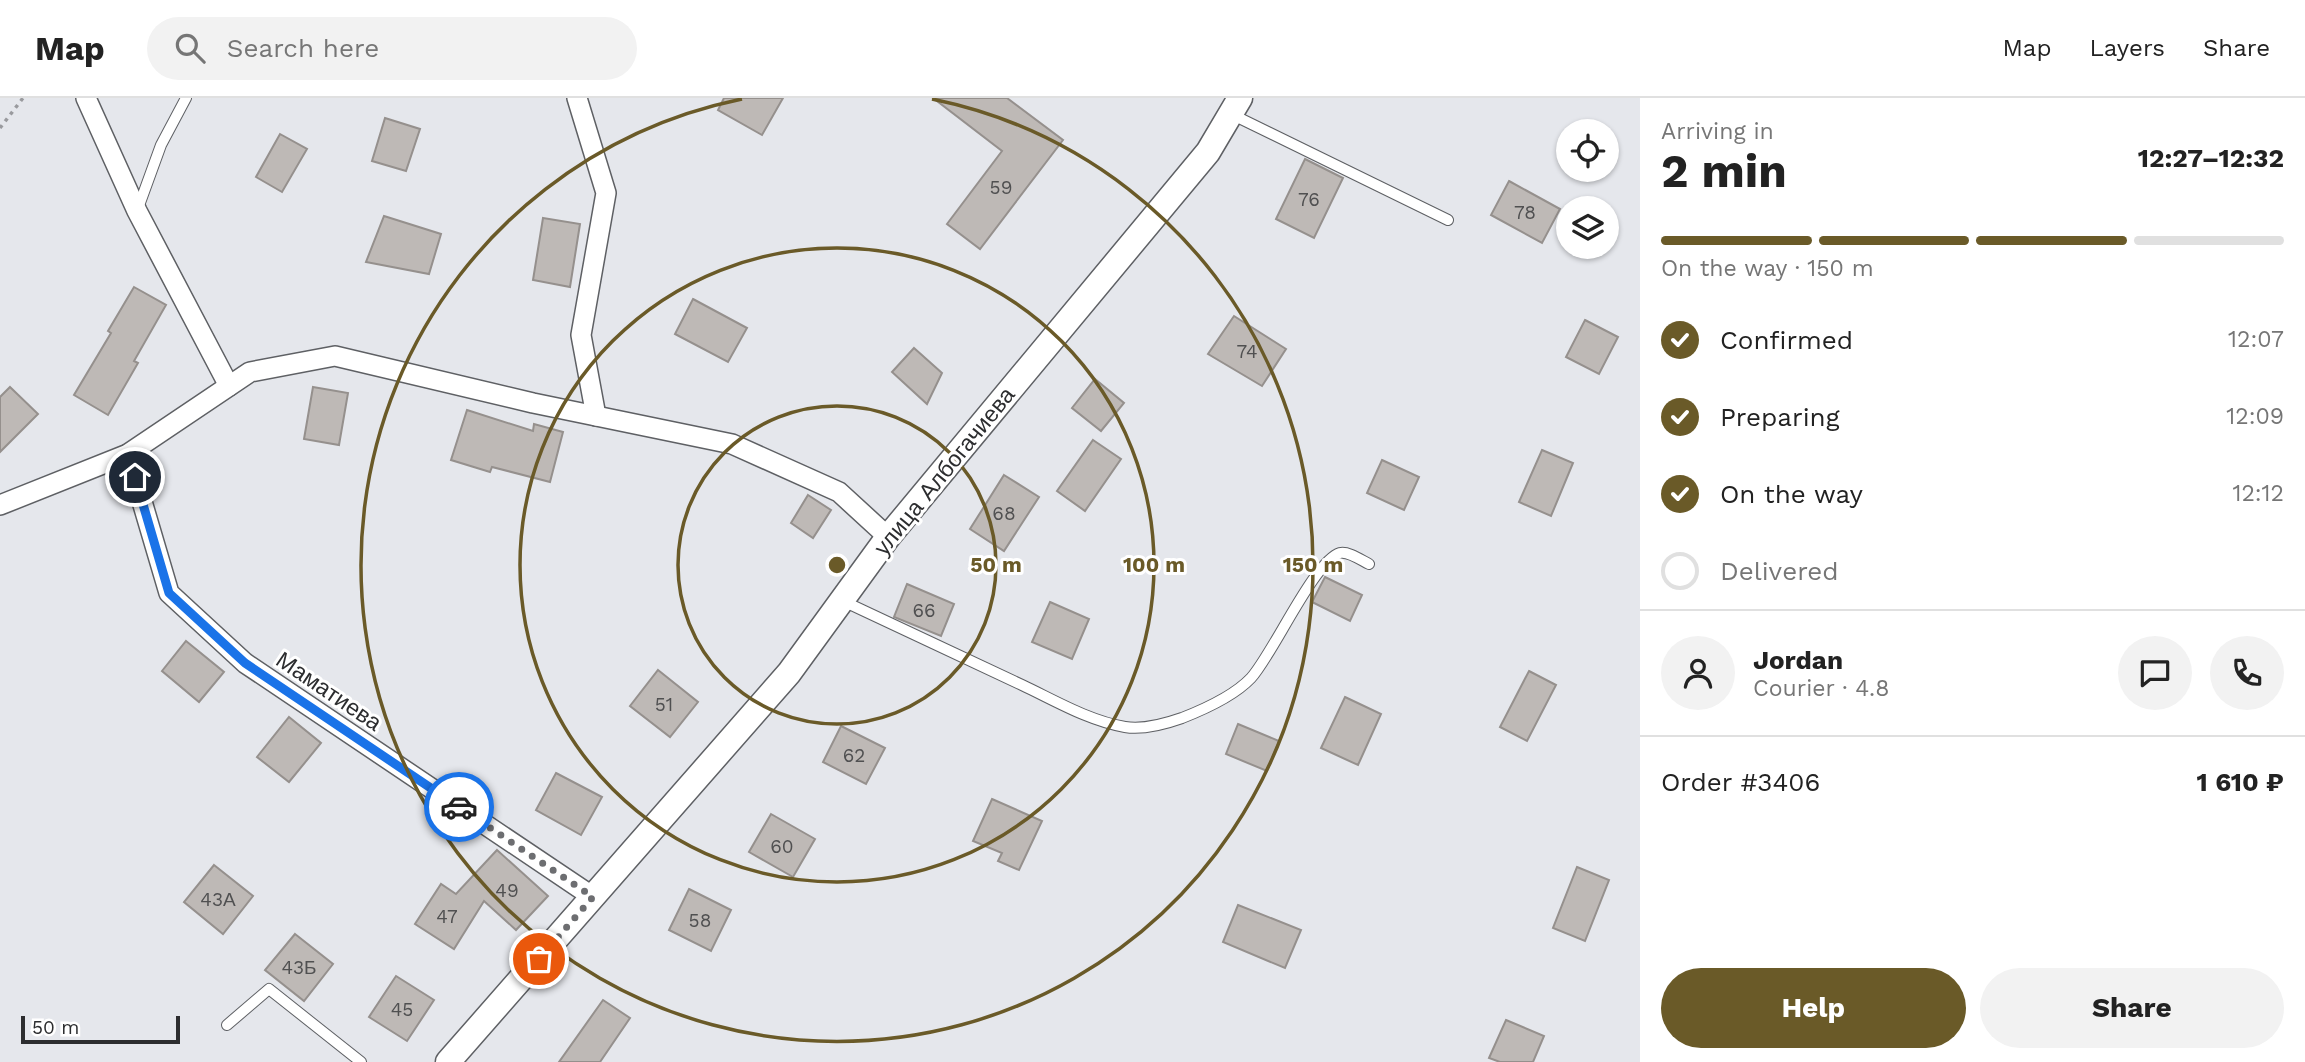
<!DOCTYPE html>
<html lang="en">
<head>
<meta charset="utf-8">
<style>
  :root { --surface:#fff; --page:#f2f2f2; --text:#222; --muted:#767676; --line:#e0e0e0; --accent:#6a5a28 }
  body { margin:0; font-family:"Work Sans",sans-serif; background:var(--page); color:var(--text); height:100vh; display:flex; flex-direction:column; font-size:26px; white-space:nowrap }
  * { box-sizing:border-box; margin:0 }
  p { font-size:23px; color:var(--muted) }
  .icon { flex:none; width:38px; height:38px; fill:none; stroke:currentColor; stroke-width:2; stroke-linecap:round; stroke-linejoin:round }
  .map { position:relative; flex:1; overflow:hidden }
  .side { display:flex; flex-direction:column; background:var(--surface); width:665px }
  .side>* { flex:none }
  .buttons { position:absolute; left:1556px; top:21px; display:grid; gap:14px }
  .buttons a { display:grid; place-items:center; width:63px; height:63px; border-radius:50%; background:var(--surface); box-shadow:0 2px 5px #0004; font-size:35px }
  .scale { position:absolute; left:21px; bottom:18px; width:159px; box-sizing:border-box; padding-left:7px; border:4px solid #2c2d2f; border-top:0; font-size:19px; line-height:24px; white-space:nowrap; color:#2c2d2f; -webkit-text-stroke:5px #fff; paint-order:stroke }
  .pin { position:absolute; display:grid; place-items:center; width:60px; height:60px; color:#fff; margin:-30px; border:4px solid #fff; border-radius:50%; box-shadow:0 2px 7px #0007 }
  .courier { position:absolute; display:grid; place-items:center; width:70px; height:70px; margin:-35px; border:5px solid #1a73e8; border-radius:50%; background:#fff; color:#222; box-shadow:0 2px 9px #0007 }
  .head em { font-style:normal; font-weight:700 }
  .head div { display:flex; flex-direction:column-reverse }
  .head { display:flex; align-items:center; justify-content:space-between; height:119px; padding:0 21px }
  h1 { font-size:46px; font-weight:700; line-height:52px }
  .bar { display:grid; grid-template-columns:repeat(4,1fr); gap:10px 7px; align-content:center; height:84px; padding:0 21px }
  .bar i { height:9px; border-radius:5px; background:var(--line) }
  .bar .on { background:var(--accent) }
  .bar p { grid-column:span 4 }
  .line { display:flex; align-items:center; gap:18px; padding:0 21px; border-top:2px solid var(--line) }
  .line div { flex:1 }
  .round { display:grid; place-items:center; flex:none; width:74px; height:74px; border-radius:37px; background:var(--page) }
  ol { padding:0 21px; list-style:none }
  li { display:flex; align-items:center; gap:21px; height:77px }
  li p { margin-inline-start:auto }
  li .icon { padding:7px; border-radius:50%; background:var(--accent); color:#fff; stroke-width:4 }
  li:last-child { color:var(--muted) }
  li i { width:38px; height:38px; border:4px solid var(--line); border-radius:50% }
  .action { display:flex; gap:14px; margin-top:auto; padding:14px 21px }
  .action a { flex:1; height:80px; border-radius:42px; background:var(--accent); color:#fff; font-size:28px; font-weight:700; line-height:80px; text-align:center }
  .action a+a { background:var(--page); color:var(--text) }
  header { display:flex; align-items:center; gap:42px; box-sizing:border-box; height:98px; padding:0 35px; background:var(--surface); border-bottom:2px solid var(--line) }
  header strong { font-size:33px }
  nav { display:flex; gap:38px; margin-inline-start:auto; font-size:24px }
  .search { width:490px; height:63px; background:var(--page); display:flex; align-items:center; gap:18px; box-sizing:border-box; padding:0 24px; border-radius:38px; color:var(--muted); font-size:26px }
  main { display:flex; flex:1; min-height:0 }
  .map>svg:first-child { display:block }
</style>
</head>
<body>
<header>
<strong>Map</strong>
<div class="search"><svg class="icon" aria-label="search" viewBox="0 0 24 24"><circle cx="10" cy="10" r="6"/><path d="M15 15l6 6"/></svg>Search here</div>
<nav><a>Map</a><a>Layers</a><a>Share</a></nav>
</header>
<main>
<div class="map">
<svg width="1640" height="964" viewBox="0 0 1640 964">
  <rect width="100%" height="100%" fill="#e5e7ec"/>
  <g fill="#beb9b6" stroke="#95908d" stroke-width="2">
    <polygon points="724,0 783,0 762,37 718,12"/>
    <polygon points="933,0 1007,0 1063,42 980,151 947,126 1002,53"/>
    <polygon points="385,20 420,31 406,73 372,63"/>
    <polygon points="280,36 307,51 282,94 256,79"/>
    <polygon points="1305,61 1343,80 1314,140 1276,121"/>
    <polygon points="1509,83 1560,111 1542,145 1491,117"/>
    <polygon points="384,118 441,136 429,176 366,164"/>
    <polygon points="543,120 580,126 570,189 533,182"/>
    <polygon points="134,189 166,207 134,263 138,265 108,317 74,297 111,235 108,233"/>
    <polygon points="693,201 747,230 728,264 675,236"/>
    <polygon points="1234,218 1286,251 1262,288 1208,256"/>
    <polygon points="1585,222 1618,239 1599,276 1566,259"/>
    <polygon points="914,250 942,275 927,306 892,274"/>
    <polygon points="1095,281 1124,305 1101,333 1072,310"/>
    <polygon points="10,289 38,316 0,354 0,299"/>
    <polygon points="313,289 348,295 339,347 304,341"/>
    <polygon points="467,312 533,333 534,326 563,334 550,384 492,369 490,374 451,362"/>
    <polygon points="1093,342 1121,361 1085,413 1057,393"/>
    <polygon points="1542,352 1573,365 1551,418 1519,404"/>
    <polygon points="1382,362 1419,379 1404,412 1367,395"/>
    <polygon points="1004,377 1039,399 1004,453 970,431"/>
    <polygon points="808,397 831,412 813,440 791,425"/>
    <polygon points="1325,479 1362,497 1350,523 1312,504"/>
    <polygon points="907,486 954,506 941,538 894,519"/>
    <polygon points="1050,504 1089,521 1072,561 1032,544"/>
    <polygon points="186,543 224,574 199,604 162,573"/>
    <polygon points="658,572 698,604 670,639 630,608"/>
    <polygon points="1529,573 1556,587 1527,643 1500,629"/>
    <polygon points="1345,599 1381,616 1358,667 1321,650"/>
    <polygon points="289,619 321,645 289,684 257,659"/>
    <polygon points="1238,626 1279,643 1267,673 1226,656"/>
    <polygon points="841,628 885,650 866,686 823,664"/>
    <polygon points="556,675 602,699 581,737 536,712"/>
    <polygon points="992,701 1042,723 1019,772 998,763 1002,755 973,743"/>
    <polygon points="771,716 815,741 793,779 749,754"/>
    <polygon points="497,752 548,798 516,832 484,803 454,851 415,826 441,786 456,796"/>
    <polygon points="214,767 253,798 223,836 184,804"/>
    <polygon points="1577,769 1609,782 1585,843 1553,830"/>
    <polygon points="689,791 731,812 711,853 669,832"/>
    <polygon points="1238,807 1301,832 1285,870 1223,844"/>
    <polygon points="295,836 333,866 304,903 265,872"/>
    <polygon points="396,878 434,902 407,943 369,919"/>
    <polygon points="603,902 630,920 600,964 559,964"/>
    <polygon points="1506,922 1544,938 1533,964 1500,964 1489,960"/>
  </g>
  <g fill="none" stroke-linecap="round" stroke-linejoin="round">
    <g stroke="#5e6064" stroke-width="12">
      <g id="service">
        <polyline points="1231,16 1448,122"/>
        <polyline points="137,113 161,47 186,0"/>
        <path d="M843,503c60,28 119,56 179,84 32,15 67,36 103,42 18,3 40,-3 57,-9 23,-9 52,-22 69,-40 22,-24 63,-117 89,-125 8,-2 21,7 29,11"/>
        <polyline points="227,927 269,891 361,964"/>
      </g>
    </g>
    <g stroke="#5e6064" stroke-width="22">
      <g id="minor">
        <polyline points="86,0 137,113 229,288"/>
        <polyline points="577,0 606,95 581,237 596,318"/>
        <polyline points="128,356 169,495 245,565 593,799"/>
        <polyline points="0,407 128,356 250,274 335,258 533,305 732,346 839,394 888,439"/>
      </g>
    </g>
    <g stroke="#5e6064" stroke-width="27">
      <polyline id="tertiary" points="448,964 789,575 888,439 1208,54 1240,0"/>
    </g>
    <polyline stroke="#999a9e" stroke-width="3.5" stroke-dasharray="3.5 5" stroke-linecap="butt" points="0,30 23,0"/>
    <use href="#service" stroke="#fff" stroke-width="10"/>
    <use href="#minor" stroke="#fff" stroke-width="19"/>
    <use href="#tertiary" stroke="#fff" stroke-width="24"/>
  </g>
  <g fill="none" stroke-linecap="round" stroke-linejoin="round">
    <polyline stroke="#6d6e71" stroke-width="7" stroke-dasharray="0 12.6" points="459,709 593,799 539,861"/>
    <polyline stroke="#1a73e8" stroke-width="9" points="135,379 169,495 245,565 459,709"/>
  </g>
  <g fill="none" stroke="#6a5a28" stroke-width="3.5">
    <circle cx="837" cy="467" r="159"/>
    <circle cx="837" cy="467" r="317"/>
    <path d="M932 1A476 476 0 1 1 742 1"/>
  </g>
  <g text-anchor="middle" stroke-width="6" stroke-linejoin="round" paint-order="stroke">
    <g font-size="19" fill="#505051">
      <text x="1001" y="96">59</text>
      <text x="1309" y="108">76</text>
      <text x="1525" y="121">78</text>
      <text x="1247" y="260">74</text>
      <text x="1004" y="422">68</text>
      <text x="924" y="519">66</text>
      <text x="664" y="613">51</text>
      <text x="854" y="664">62</text>
      <text x="782" y="755">60</text>
      <text x="507" y="799">49</text>
      <text x="218" y="808">43А</text>
      <text x="447" y="825">47</text>
      <text x="700" y="829">58</text>
      <text x="299" y="876">43Б</text>
      <text x="402" y="918">45</text>
    </g>
    <g font-size="23" fill="#2c2d2f" stroke="#fff">
      <text transform="translate(944 373) rotate(-51)" y="8">улица Албогачиева</text>
      <text transform="translate(329 593) rotate(34)" y="8">Маматиева</text>
    </g>
  </g>
  <circle cx="837" cy="467" r="10" fill="#6a5a28" stroke="#fff" stroke-width="3.5"/>
  <g font-size="21" text-anchor="middle" font-weight="bold" fill="#6a5a28" stroke="#fff" stroke-width="6" stroke-linejoin="round" paint-order="stroke">
    <text x="996" y="474">50 m</text>
    <text x="1154" y="474">100 m</text>
    <text x="1313" y="474">150 m</text>
  </g>
</svg>
<div class="buttons">
<a><svg class="icon" aria-label="locate" viewBox="0 0 24 24"><circle cx="12" cy="12" r="6"/><path d="M12 2v4M12 18v4M2 12h4M18 12h4"/></svg></a>
<a><svg class="icon" aria-label="layers" viewBox="0 0 24 24"><path d="M12 4l9 5-9 5-9-5zM3 14l9 5 9-5"/></svg></a>
</div>
<div class="scale">50 m</div>
<div class="pin" style="left:539px;top:861px;background:#ea580c"><svg class="icon" aria-label="bag" viewBox="0 0 24 24"><path d="M5 8h14l-1 12H6zM9 8a3 3 0 0 1 6 0"/></svg></div>
<div class="pin" style="left:135px;top:379px;background:#1f2937"><svg class="icon" aria-label="home" viewBox="0 0 24 24"><path d="M3 11l9-7 9 7M6 9v11h12V9"/></svg></div>
<div class="courier" style="left:459px;top:709px"><svg class="icon" aria-label="car" viewBox="0 0 24 24"><path d="M5 17H2v-5l4-1 3-4h7l3 4 3 1v5h-3M9 17h6M6 11h13"/><circle cx="7" cy="17" r="2"/><circle cx="17" cy="17" r="2"/></svg></div>
</div>
<section class="side">
<div class="head"><div><h1>2 min</h1><p>Arriving in</p></div><em>12:27–12:32</em></div>
<div class="bar"><i class="on"></i><i class="on"></i><i class="on"></i><i></i><p>On the way · 150 m</p></div>
<ol>
<li><svg class="icon" aria-label="check" viewBox="0 0 24 24"><path d="M5 12l5 5 9-10"/></svg>Confirmed<p>12:07</p></li>
<li><svg class="icon" aria-label="check" viewBox="0 0 24 24"><path d="M5 12l5 5 9-10"/></svg>Preparing<p>12:09</p></li>
<li><svg class="icon" aria-label="check" viewBox="0 0 24 24"><path d="M5 12l5 5 9-10"/></svg>On the way<p>12:12</p></li>
<li><i></i>Delivered</li>
</ol>
<div class="line" style="height:126px"><a class="round"><svg class="icon" aria-label="person" viewBox="0 0 24 24"><circle cx="12" cy="8" r="4"/><path d="M4 21q1-7 8-7t8 7"/></svg></a><div><b>Jordan</b><p>Courier · 4.8</p></div><a class="round"><svg class="icon" aria-label="chat" viewBox="0 0 24 24"><path d="M4 5h16v11H9l-5 4z"/></svg></a><a class="round"><svg class="icon" aria-label="phone" viewBox="0 0 24 24"><path d="M5 4h4l2 5-3 2q2 4 5 5l2-3 5 2v4C11 20 4 13 5 4z"/></svg></a></div>
<div class="line" style="height:91px"><div>Order #3406</div><b>1 610 ₽</b></div>
<div class="action"><a>Help</a><a>Share</a></div>
</section>
</main>
</body>
</html>
